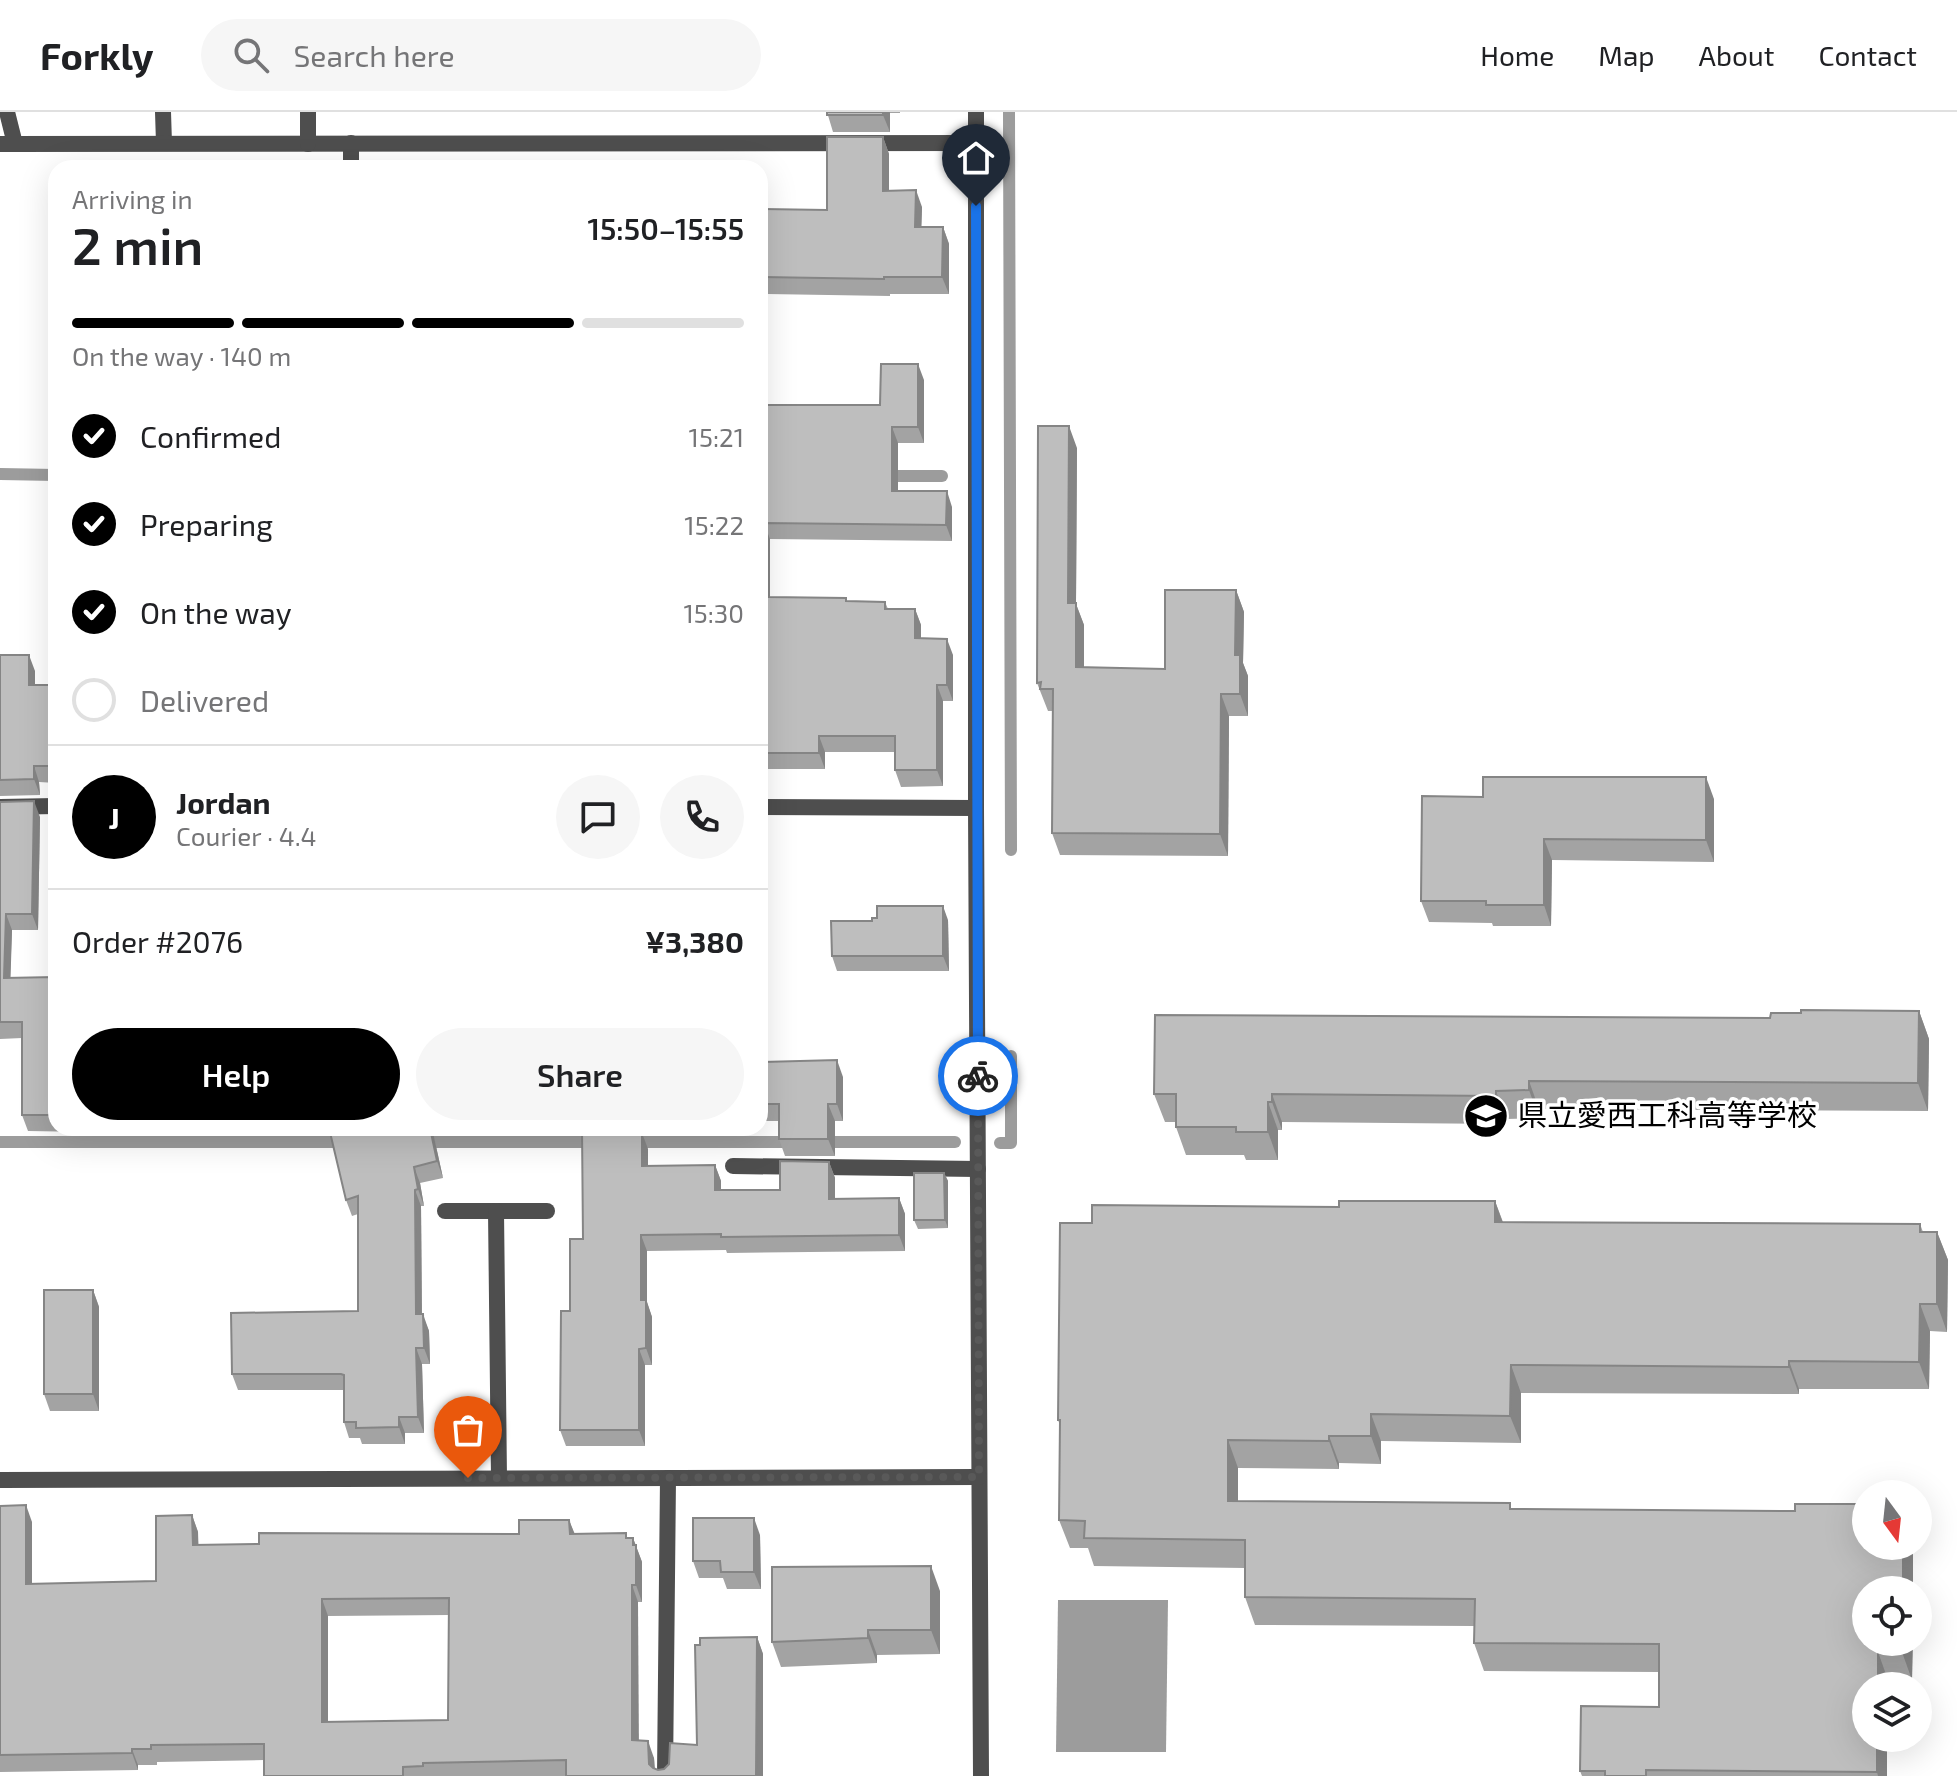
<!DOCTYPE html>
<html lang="en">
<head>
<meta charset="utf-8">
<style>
  :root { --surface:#fff; --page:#f6f6f6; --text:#202124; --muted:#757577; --line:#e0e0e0; --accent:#000 }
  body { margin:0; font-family:"Exo 2","Noto Sans JP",sans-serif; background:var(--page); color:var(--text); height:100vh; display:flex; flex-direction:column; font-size:30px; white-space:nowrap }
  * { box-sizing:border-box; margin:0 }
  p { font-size:26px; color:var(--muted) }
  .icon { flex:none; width:44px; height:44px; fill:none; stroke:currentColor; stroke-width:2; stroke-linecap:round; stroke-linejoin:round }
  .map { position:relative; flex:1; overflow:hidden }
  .drawer { position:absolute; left:48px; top:48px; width:720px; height:976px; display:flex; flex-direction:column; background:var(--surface); border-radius:24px; box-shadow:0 8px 32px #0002 }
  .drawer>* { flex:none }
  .needle { width:52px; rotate:165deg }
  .tools { position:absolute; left:1852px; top:1368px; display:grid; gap:16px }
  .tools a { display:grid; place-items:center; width:80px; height:80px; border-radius:50%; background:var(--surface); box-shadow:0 8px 32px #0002; font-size:40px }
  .pin { position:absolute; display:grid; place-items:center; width:68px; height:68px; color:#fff; margin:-82px -34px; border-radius:50% 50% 50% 0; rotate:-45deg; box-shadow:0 0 8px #0007 }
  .pin .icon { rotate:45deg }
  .courier { position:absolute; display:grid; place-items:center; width:80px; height:80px; margin:-40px; border:6px solid #1a73e8; border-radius:50%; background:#fff; color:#222; box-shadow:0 2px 10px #0007 }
  .headline em { font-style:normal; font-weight:600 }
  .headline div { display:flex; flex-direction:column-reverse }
  .headline { display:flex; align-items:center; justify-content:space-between; height:136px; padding:0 24px }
  h1 { font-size:52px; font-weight:600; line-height:60px }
  .bar { display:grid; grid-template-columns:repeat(4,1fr); gap:12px 8px; align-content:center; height:96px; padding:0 24px }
  .bar i { height:10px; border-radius:6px; background:var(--line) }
  .bar .on { background:var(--accent) }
  .bar p { grid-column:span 4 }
  .line { display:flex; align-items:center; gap:20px; padding:0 24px; border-top:2px solid var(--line) }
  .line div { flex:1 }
  .round { display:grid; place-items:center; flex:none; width:84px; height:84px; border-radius:42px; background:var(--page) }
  ol { padding:0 24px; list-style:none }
  li { display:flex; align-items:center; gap:24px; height:88px }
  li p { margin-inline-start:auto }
  li .icon { padding:8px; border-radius:50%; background:var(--accent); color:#fff; stroke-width:4 }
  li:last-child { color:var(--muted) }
  li i { width:44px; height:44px; border:4px solid var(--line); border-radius:50% }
  .primary-button { display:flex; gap:16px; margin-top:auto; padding:16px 24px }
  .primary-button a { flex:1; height:92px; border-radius:48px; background:var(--accent); color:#fff; font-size:32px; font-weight:600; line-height:92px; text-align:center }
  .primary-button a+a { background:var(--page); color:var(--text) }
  header { display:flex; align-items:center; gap:48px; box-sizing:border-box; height:112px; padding:0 40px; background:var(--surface); border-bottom:2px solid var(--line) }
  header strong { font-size:38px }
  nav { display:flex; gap:44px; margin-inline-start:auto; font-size:28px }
  .search { width:560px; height:72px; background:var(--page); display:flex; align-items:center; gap:20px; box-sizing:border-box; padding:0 28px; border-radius:44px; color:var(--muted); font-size:30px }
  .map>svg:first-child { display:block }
</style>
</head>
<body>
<header>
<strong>Forkly</strong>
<div class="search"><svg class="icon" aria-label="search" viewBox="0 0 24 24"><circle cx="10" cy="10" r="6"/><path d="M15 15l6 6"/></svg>Search here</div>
<nav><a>Home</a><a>Map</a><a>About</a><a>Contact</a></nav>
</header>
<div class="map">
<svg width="1957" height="1664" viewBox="0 0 1957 1664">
  <rect width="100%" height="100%" fill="#fff"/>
  <polygon fill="#9c9c9c" points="1058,1488 1168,1488 1166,1640 1056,1640"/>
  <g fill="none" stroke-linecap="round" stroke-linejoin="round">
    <g stroke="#9c9c9c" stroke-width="12">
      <polyline points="1009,0 1011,738"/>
      <polyline points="0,362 56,363"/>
      <polyline points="883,364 942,364"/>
      <polyline points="0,1030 349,1030"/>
      <polyline points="419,1030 597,1030"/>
      <polyline points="631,1030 797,1030"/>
      <polyline points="819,1030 955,1030"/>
      <polyline points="1000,1031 1011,1031 1011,944"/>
    </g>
    <g stroke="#4e4e4e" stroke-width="16">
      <polyline points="733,1054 978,1057"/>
      <polyline points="445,1099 547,1099"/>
      <polyline points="496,1099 499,1366"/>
    </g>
    <g stroke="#4e4e4e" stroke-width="16">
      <polyline points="7,0 15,32"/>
      <polyline points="163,0 164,31"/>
      <polyline points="976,0 976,696 981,1664"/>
      <polyline points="351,31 351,56"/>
      <polyline points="0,32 976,31"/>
      <polyline points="308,32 308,0"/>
      <polyline points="0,695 56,694"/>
      <polyline points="760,695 976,696"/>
      <polyline points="0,1368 979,1365"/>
      <polyline points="665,1664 668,1366"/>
    </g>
  </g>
  <g fill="#a3a3a3" fill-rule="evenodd">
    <polygon points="827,0 900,0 900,1 890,1 890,20 833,20"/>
    <polygon points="883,25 889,42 889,79 922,95 921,115 943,115 949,132 949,182 890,182 890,184 767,182 761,165 827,98"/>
    <polygon points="924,268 924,331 898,331 898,379 952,395 952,429 770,427 770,485 846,486 847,489 885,490 888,497 915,497 921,513 921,526 953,543 953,589 943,589 943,674 901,675 895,658 895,640 825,640 825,657 768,657 767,674 760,674 760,293 880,293"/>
    <polygon points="1077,336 1076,492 1084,513 1084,555 1165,557 1236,478 1244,500 1243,551 1248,564 1248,604 1229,604 1228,744 1060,743 1052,721 1053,599 1048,599 1037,571"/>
    <polygon points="0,543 35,559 35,573 56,573 56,671 39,670 40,683 0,684"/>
    <polygon points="1422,684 1714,687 1714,750 1552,748 1551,814 1493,814 1492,811 1429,810 1421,789"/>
    <polygon points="0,690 40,705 38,818 12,818 10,866 56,865 56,1016 432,1016 443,1066 420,1071 424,1094 421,1094 422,1202 429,1219 430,1252 422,1252 424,1321 405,1321 405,1332 362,1332 360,1326 349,1326 344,1310 344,1278 238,1278 232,1262 358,1199 358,1102 352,1104 346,1088 330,1019 150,1021 28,1019 22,1003 22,926 0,927"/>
    <polygon points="948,808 949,859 837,859 832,844"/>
    <polygon points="1919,899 1929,927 1928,999 1539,997 1539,1006 1506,1007 1506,1012 1282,1010 1282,1018 1278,1018 1278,1048 1246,1048 1244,1043 1186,1043 1176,1015 1176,1010 1165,1010 1154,982 1770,906 1801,901"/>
    <polygon points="760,937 762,942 762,950 843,965 843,1009 835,1009 835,1044 785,1044 779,1027 779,1009 765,1009 760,997"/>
    <polygon points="582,1016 622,1016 622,1021 648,1037 648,1054 715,1053 721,1069 721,1078 780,1078 829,1050 835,1066 835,1086 899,1086 905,1102 905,1139 727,1141 726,1138 647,1139 647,1190 652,1205 652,1253 645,1253 645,1334 566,1334 560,1318 570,1199 583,1127"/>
    <polygon points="944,1061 948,1069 948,1116 918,1117 914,1108"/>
    <polygon points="1495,1089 1503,1110 1920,1112 1923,1120 1937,1120 1948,1148 1947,1220 1930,1219 1929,1277 1799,1277 1799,1282 1521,1281 1521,1331 1381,1329 1381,1352 1339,1351 1339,1357 1238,1356 1238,1389 1512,1397 1866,1434 1913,1434 1912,1568 1888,1568 1888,1574 1866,1574 1866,1626 1887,1626 1887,1664 1582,1664 1580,1659 1659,1595 1659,1560 1484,1559 1474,1531 1475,1514 1255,1513 1245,1485 1245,1456 1094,1454 1088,1436 1070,1436 1059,1408 1060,1313 1058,1308 1092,1111 1339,1095"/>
    <polygon points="93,1178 99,1195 99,1299 50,1299 44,1282"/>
    <path d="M0,1394l32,16v62l124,-3 36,-66 6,17v13l61,-1 260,-10 50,-14 5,13 59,5 9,24v40h-4v138l16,18 1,11 3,1 6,-1 33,-24 3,-100 57,-8 6,17v122h-499v-16l-107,2v3h-19v5l-138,2zM449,1503l-1,105 -120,2v-106z"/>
    <polygon points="760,1423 761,1477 727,1477 723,1466 699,1466 693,1449"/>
    <polygon points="940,1479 940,1542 877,1543 877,1551 781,1555 772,1530"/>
  </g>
  <g fill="#858585">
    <polygon points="883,0 890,0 890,20 883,3"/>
    <polygon points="883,25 889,42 889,95 883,79"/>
    <polygon points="916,78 922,95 921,132 915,115"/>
    <polygon points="943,115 949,132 949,182 942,165"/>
    <polygon points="918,252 924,268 924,331 918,315"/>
    <polygon points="1069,314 1077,336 1076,492 1084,513 1084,577 1076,555 1068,491"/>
    <polygon points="892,315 898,331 898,395 892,379"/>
    <polygon points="947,379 952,395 952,429 946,413"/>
    <polygon points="764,411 770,427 770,485 774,497 764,480"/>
    <polygon points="1236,478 1244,500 1243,551 1248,564 1248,604 1240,582 1235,543"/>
    <polygon points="915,497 921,513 921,542 915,526"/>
    <polygon points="947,527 953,543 953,589 947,573"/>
    <polygon points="29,543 35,559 35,589 29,573"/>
    <polygon points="937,573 943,589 943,674 937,658"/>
    <polygon points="1221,582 1229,604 1228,744 1220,722"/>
    <polygon points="819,624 825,640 825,657 819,641"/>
    <polygon points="762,641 768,657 767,674 762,658"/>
    <polygon points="34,654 39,670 40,683 34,667"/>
    <polygon points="1706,665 1714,687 1714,750 1706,728"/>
    <polygon points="34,689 40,705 38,818 32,802"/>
    <polygon points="1544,727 1552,748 1551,814 1544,793"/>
    <polygon points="943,794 948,808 949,859 943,844"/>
    <polygon points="6,802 12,818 10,883 4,866"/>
    <polygon points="1919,899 1929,927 1928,999 1918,971"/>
    <polygon points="760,937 762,942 763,990 760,982"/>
    <polygon points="837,948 843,965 843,1009 837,992"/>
    <polygon points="1529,969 1539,997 1539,1006 1529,978"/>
    <polygon points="1496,979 1506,1007 1506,1012 1496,984"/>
    <polygon points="1272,982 1282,1010 1282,1018 1272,990"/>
    <polygon points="1268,990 1278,1018 1278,1048 1268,1020"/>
    <polygon points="828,992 835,1009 835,1044 828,1027"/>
    <polygon points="430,1016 432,1016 443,1066 437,1049"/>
    <polygon points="616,1016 622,1016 622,1038 616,1021"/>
    <polygon points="642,1021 648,1037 648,1071 642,1054"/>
    <polygon points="829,1050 835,1066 835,1103 829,1087"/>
    <polygon points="715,1053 721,1069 721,1095 715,1078"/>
    <polygon points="414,1055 420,1071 424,1094 418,1077"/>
    <polygon points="944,1061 948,1069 948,1116 945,1108"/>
    <polygon points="415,1078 421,1094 422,1219 416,1202"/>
    <polygon points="899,1086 905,1102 905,1139 899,1123"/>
    <polygon points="1495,1089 1505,1117 1495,1110"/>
    <polygon points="1937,1120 1948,1148 1947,1220 1937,1192"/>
    <polygon points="641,1123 647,1139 647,1190 652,1205 652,1253 646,1236 641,1188"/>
    <polygon points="93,1178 99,1195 99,1299 93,1282"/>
    <polygon points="1920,1192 1930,1219 1929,1277 1919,1250"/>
    <polygon points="423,1202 429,1219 430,1252 424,1236"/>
    <polygon points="416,1236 422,1252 424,1321 418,1305"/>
    <polygon points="639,1237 645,1253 645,1334 639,1318"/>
    <polygon points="1789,1249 1799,1277 1799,1282 1789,1255"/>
    <polygon points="1511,1253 1521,1281 1521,1331 1510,1304"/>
    <polygon points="1371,1302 1381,1329 1381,1352 1371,1324"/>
    <polygon points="399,1305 405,1321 405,1332 399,1315"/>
    <polygon points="1329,1324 1339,1351 1339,1357 1329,1329"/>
    <polygon points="1228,1328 1238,1356 1238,1417 1228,1389"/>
    <polygon points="26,1393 32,1410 32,1489 26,1472"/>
    <polygon points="192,1403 198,1420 199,1449 193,1433"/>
    <polygon points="754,1406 760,1423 761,1477 754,1460"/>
    <polygon points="569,1408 576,1425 570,1422"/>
    <polygon points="633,1426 642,1450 642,1490 636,1473"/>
    <rect x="1903" y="1434" width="10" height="44"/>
    <polygon points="931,1454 940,1479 940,1542 931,1518"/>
    <polygon points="632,1473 638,1490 639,1645 632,1628"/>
    <polygon points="322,1487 328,1504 328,1626 322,1610"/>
    <polygon points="868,1518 877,1543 877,1551 868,1526"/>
    <polygon points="757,1525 763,1542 763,1664 756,1664"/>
    <polygon points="1902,1530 1913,1530 1912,1568 1902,1540"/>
    <polygon points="1878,1540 1888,1568 1888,1574 1878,1574"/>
    <polygon points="1877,1626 1887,1626 1887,1664 1878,1664 1877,1660"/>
    <polygon points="648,1629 654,1646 655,1664 649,1652"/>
    <polygon points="132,1637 138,1653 138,1658 132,1641"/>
  </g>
  <g fill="#bebebe" stroke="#858585" stroke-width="2" fill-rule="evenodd">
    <rect x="827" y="0" width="56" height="3"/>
    <polygon points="827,25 883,25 883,79 916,78 915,115 943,115 942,165 884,165 884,167 761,165 761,97 827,98"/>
    <rect x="616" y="53" width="42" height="3"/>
    <polygon points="881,252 918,252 918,315 892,315 892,379 947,379 946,413 764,411 764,480 768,480 768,485 846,486 846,489 885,490 885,497 915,497 915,526 947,527 947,573 937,573 937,658 895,658 895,624 819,624 819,641 762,641 762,658 760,658 760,293 880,293"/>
    <polygon points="1038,314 1069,314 1068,491 1076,491 1076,555 1165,557 1165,478 1236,478 1235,543 1240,543 1240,582 1221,582 1220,722 1052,721 1053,577 1040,577 1041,570 1037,571"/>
    <polygon points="0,543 29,543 29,573 56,573 56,654 34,654 34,667 0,668"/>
    <polygon points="1483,665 1706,665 1706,728 1544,727 1544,793 1486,793 1486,789 1421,789 1422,684 1483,685"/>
    <polygon points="34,689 32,802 6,802 4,866 56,865 56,1003 22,1003 22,910 0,910 0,690"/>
    <polygon points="877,794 943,794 943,844 832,844 831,809 872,809 872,806 877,806"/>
    <polygon points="1801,898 1919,899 1918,971 1529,969 1529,978 1496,979 1496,984 1272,982 1272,990 1268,990 1268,1020 1236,1020 1236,1015 1176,1015 1176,982 1154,982 1155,903 1770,906 1771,901 1801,901"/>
    <polygon points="837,948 837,992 828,992 828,1027 779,1027 779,992 760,992 760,950"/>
    <polygon points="329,1016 430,1016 437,1049 414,1055 418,1077 415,1078 416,1202 423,1202 424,1236 416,1236 418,1305 399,1305 399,1315 356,1316 356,1310 344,1310 344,1263 341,1262 232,1262 231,1201 358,1199 358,1084 346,1088"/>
    <polygon points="582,1016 616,1016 616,1021 642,1021 642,1054 715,1053 715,1078 780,1078 780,1049 829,1050 829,1087 899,1086 899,1123 721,1125 721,1122 641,1123 641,1188 646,1188 646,1236 639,1237 639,1318 560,1318 561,1199 570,1199 570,1127 583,1127"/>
    <polygon points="914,1061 944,1061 945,1108 914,1108"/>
    <polygon points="1339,1089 1495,1089 1495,1110 1920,1112 1920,1120 1937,1120 1937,1192 1920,1192 1919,1250 1789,1249 1789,1255 1511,1253 1510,1304 1371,1302 1371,1324 1329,1324 1329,1329 1228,1328 1228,1389 1510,1391 1510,1397 1795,1399 1795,1392 1866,1392 1866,1434 1903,1434 1903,1478 1866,1478 1866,1530 1902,1530 1902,1540 1878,1540 1878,1574 1866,1574 1866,1626 1877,1626 1877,1660 1646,1658 1646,1664 1605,1664 1605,1659 1580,1659 1581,1594 1659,1595 1659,1532 1474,1531 1475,1487 1245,1485 1245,1428 1084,1426 1085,1409 1059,1408 1060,1308 1058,1308 1060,1111 1092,1111 1092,1093 1339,1095"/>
    <rect x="44" y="1178" width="49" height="104"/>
    <path d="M26,1393v79l130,-3v-65l36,-1 1,30 66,-1v-11l260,1v-14h50l1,14 56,-1v5h7v7h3v40h-4v155l16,1 1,23 4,4 5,2 6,-1 5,-5 1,-21 27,2 -2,-100h5v-7l57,-1 -1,139h-190v-16l-143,3v3l-20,1v9h-139v-32l-113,1v4h-19v4l-132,2v-249zM449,1486l-1,122 -126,2v-123z"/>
    <polygon points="693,1406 754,1406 754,1460 721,1460 720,1449 693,1449"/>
    <polygon points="931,1454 931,1518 868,1518 868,1526 772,1530 772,1455"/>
  </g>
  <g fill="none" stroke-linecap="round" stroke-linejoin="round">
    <polyline stroke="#595959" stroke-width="8" stroke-dasharray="0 14.4" points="468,1366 979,1365 978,964"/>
    <polyline stroke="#1a73e8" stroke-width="10" points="976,94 978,964"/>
  </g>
  <defs>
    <g id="school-disc" transform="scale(2.3)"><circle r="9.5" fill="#000" stroke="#fff"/><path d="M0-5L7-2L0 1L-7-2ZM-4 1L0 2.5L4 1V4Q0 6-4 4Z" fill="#fff"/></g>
  </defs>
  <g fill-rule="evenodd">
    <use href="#school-disc" x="1486" y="1004"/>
  </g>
  <g text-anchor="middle" stroke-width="7" stroke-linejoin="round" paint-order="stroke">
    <g font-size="30" fill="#000" stroke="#fff" text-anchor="start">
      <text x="1517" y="1014">県立愛西工科高等学校</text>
    </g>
  </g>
</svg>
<div class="tools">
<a><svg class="needle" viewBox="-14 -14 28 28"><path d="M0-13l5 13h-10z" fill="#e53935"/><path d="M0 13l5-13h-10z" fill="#757577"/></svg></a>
<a><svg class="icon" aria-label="locate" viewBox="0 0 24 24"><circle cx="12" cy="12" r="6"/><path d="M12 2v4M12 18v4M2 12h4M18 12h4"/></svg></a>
<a><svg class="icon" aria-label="layers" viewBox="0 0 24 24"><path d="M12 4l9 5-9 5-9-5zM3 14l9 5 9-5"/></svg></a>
</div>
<div class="pin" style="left:468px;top:1366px;background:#ea580c"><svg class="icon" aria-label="bag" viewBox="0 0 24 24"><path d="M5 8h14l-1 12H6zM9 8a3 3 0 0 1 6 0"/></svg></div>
<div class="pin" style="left:976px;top:94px;background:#1f2937"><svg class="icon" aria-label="home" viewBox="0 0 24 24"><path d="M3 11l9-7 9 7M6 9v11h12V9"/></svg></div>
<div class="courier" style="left:978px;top:964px"><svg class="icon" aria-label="bike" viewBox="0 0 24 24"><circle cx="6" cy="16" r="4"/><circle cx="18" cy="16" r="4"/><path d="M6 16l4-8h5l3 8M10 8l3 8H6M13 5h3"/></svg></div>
<section class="drawer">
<div class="headline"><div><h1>2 min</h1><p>Arriving in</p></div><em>15:50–15:55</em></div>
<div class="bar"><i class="on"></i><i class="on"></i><i class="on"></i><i></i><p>On the way · 140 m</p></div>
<ol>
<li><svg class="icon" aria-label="check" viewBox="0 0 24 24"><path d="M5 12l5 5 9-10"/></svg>Confirmed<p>15:21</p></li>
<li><svg class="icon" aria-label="check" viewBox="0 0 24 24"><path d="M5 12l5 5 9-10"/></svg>Preparing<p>15:22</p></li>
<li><svg class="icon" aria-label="check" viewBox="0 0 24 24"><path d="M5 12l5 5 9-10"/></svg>On the way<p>15:30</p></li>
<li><i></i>Delivered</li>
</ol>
<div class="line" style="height:144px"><b class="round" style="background:var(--accent);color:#fff">J</b><div><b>Jordan</b><p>Courier · 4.4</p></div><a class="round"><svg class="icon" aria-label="chat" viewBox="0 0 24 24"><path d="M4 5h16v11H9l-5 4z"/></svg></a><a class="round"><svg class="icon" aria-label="phone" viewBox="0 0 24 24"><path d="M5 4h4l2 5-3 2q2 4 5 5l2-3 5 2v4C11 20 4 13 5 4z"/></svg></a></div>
<div class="line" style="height:104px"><div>Order #2076</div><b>¥3,380</b></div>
<div class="primary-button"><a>Help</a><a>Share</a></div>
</section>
</div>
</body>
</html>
